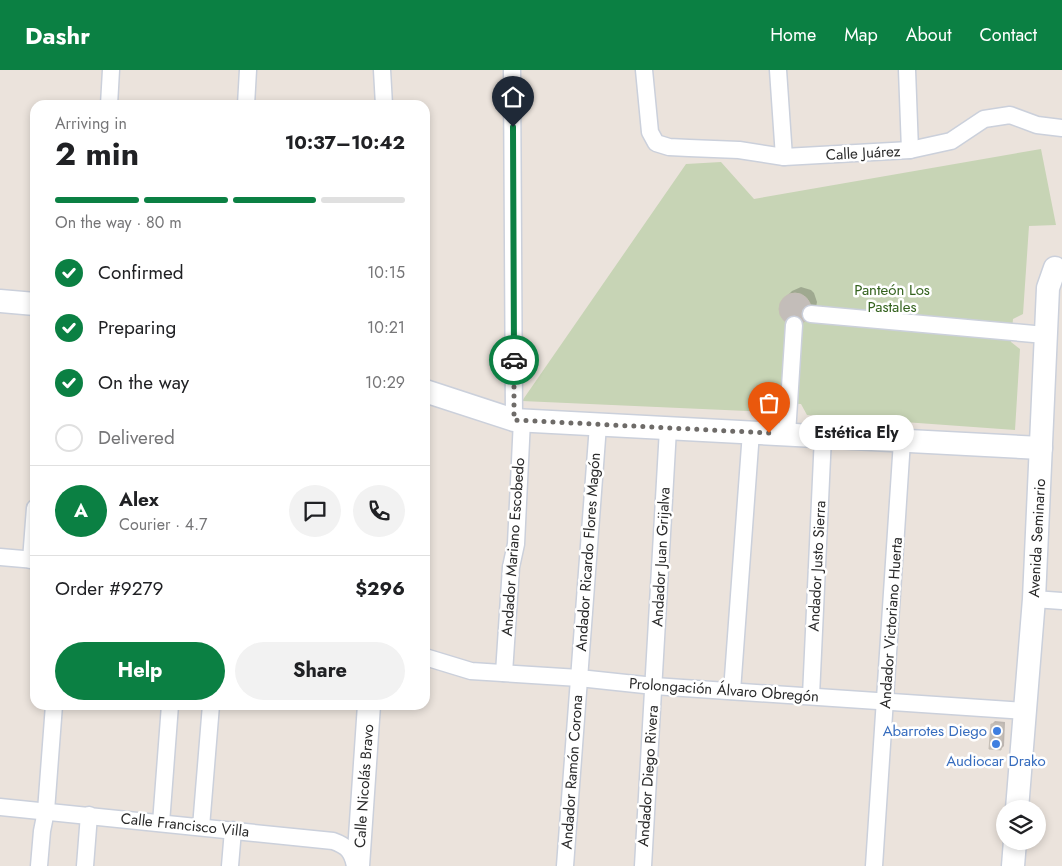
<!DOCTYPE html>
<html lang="en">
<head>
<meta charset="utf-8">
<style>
  :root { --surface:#fff; --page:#f2f2f2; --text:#202124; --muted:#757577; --line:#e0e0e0; --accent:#0b8043 }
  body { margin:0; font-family:Jost,sans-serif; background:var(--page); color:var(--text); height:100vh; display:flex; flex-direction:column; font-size:19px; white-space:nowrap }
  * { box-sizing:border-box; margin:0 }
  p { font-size:16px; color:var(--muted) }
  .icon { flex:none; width:28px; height:28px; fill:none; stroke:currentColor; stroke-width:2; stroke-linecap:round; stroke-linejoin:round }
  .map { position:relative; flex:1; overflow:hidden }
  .side { position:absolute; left:30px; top:30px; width:400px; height:610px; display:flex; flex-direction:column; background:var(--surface); border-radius:15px; box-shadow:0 2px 8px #0003 }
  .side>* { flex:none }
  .tools { position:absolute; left:996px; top:730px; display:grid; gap:10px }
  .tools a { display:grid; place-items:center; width:50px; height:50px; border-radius:50%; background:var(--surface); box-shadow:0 2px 8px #0003; font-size:25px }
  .pin { position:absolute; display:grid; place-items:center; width:42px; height:42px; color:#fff; margin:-51px -21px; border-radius:50% 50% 50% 0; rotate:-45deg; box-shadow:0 0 5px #0007 }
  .pin .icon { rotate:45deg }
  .courier { position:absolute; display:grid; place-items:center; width:50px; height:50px; margin:-25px; border:4px solid #0b8043; border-radius:50%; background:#fff; color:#222; box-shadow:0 1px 6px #0007 }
  .bubble { position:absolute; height:35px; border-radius:18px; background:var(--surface); box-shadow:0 2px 8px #0003; font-size:16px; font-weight:700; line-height:35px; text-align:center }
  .summary em { font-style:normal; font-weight:700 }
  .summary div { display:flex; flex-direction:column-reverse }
  .summary { display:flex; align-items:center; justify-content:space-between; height:85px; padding:0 25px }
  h1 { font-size:32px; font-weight:700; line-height:38px }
  .bar { display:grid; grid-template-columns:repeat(4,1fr); gap:8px 5px; align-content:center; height:60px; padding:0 25px }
  .bar i { height:6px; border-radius:4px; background:var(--line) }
  .bar .selected { background:var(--accent) }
  .bar p { grid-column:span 4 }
  .line { display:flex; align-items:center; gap:12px; padding:0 25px; border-top:1px solid var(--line) }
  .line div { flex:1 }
  .round { display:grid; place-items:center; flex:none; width:52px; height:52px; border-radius:26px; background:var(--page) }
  ol { padding:0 25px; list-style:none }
  li { display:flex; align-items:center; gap:15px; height:55px }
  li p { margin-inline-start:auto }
  li .icon { padding:5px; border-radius:50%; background:var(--accent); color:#fff; stroke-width:4 }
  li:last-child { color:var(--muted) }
  li i { width:28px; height:28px; border:2px solid var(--line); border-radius:50% }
  .cta { display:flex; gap:10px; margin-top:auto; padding:10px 25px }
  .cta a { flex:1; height:58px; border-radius:30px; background:var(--accent); color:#fff; font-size:20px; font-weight:700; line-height:58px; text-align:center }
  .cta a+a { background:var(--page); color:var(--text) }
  header { display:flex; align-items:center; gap:30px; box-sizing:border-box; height:70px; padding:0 25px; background:var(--accent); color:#fff }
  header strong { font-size:24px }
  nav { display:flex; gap:28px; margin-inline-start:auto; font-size:18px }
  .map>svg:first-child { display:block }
</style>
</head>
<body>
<header>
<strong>Dashr</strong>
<nav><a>Home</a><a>Map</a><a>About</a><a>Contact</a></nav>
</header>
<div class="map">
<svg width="1062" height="796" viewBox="0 0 1062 796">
  <rect width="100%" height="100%" fill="#ebe3dc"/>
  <polygon fill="#c7d4b5" points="1041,79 1056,155 1029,156 1023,244 1013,249 1011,272 1020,279 1015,360 807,345 801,334 775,333 770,342 522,331 686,94 721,92 754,129"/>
  <g fill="#0003">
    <polygon points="801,217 811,220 814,223 817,232 816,237 804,251 794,254 785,250 782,246 780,236 785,228 792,221"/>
    <polygon points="995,651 1005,652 1004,676 1001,679 992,654"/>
  </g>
  <g fill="#c3bdb9" stroke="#c6bfb6">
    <circle cx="795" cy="239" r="16"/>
    <polygon points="991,654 1003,654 1002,668 990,667"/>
    <polygon points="990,667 1002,668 1001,680 989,679"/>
  </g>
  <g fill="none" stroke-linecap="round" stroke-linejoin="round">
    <g stroke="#cbd0db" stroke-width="19">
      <g id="street">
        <polyline points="382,0 384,35"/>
        <polyline points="512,0 514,350"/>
        <polyline points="644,0 650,62 656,73 669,77 689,78 739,80 784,87 910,80 951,71 984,49 1010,45 1037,55 1062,58"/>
        <polyline points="778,0 784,87"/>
        <polyline points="907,0 910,80"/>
        <polyline points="109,35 111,0"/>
        <polyline points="246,35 248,0"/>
        <polyline points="811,244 1045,265"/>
        <polyline points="787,364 794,255"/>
        <polyline points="0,487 35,490"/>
        <polyline points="31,490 35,438"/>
        <polyline points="1034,529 1062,531"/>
        <polyline points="425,587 471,601 579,608 654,616 1025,641"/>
        <polyline points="504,603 511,497 516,474 522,350"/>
        <polyline points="732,621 751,362"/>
        <polyline points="811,626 823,366"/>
        <path d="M0,737l333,34c14,5 19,10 22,25"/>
        <polyline points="161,753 170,635"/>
        <polyline points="201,757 211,635"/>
        <polyline points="39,796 42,761 46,741 54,635"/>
        <polyline points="85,796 89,745"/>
        <polyline points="230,796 233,760"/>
        <polyline points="565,796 598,355"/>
        <polyline points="643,796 668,359"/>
        <polyline points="874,796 902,371"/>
      </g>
    </g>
    <g stroke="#cbd0db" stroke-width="25">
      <g id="secondary">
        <polyline points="0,231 35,234"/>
        <polyline points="425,321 514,350 1041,378"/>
        <polyline points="1017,739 1034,529 1048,218 1055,198"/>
        <polyline points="358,796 369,635"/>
        <polyline points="1013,796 1015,771"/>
      </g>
    </g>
    <use href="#street" stroke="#fff" stroke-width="16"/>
    <use href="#secondary" stroke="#fff" stroke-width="22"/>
  </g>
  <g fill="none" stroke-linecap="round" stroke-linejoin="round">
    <polyline stroke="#6e6b68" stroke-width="5" stroke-dasharray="0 9" points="514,290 514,350 769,363"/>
    <polyline stroke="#0b8043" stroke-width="6" points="513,57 514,290"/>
  </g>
  <g fill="#3f7fe0" stroke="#fff" stroke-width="2">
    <circle cx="997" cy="661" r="5"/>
    <circle cx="996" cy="674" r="5"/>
  </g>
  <g text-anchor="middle" stroke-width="5" stroke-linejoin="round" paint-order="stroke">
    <g font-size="15" fill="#2a2a2a" stroke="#fff">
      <text transform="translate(863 83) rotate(-3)" y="5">Calle Juárez</text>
      <text transform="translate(1037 468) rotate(-87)" y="5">Avenida Seminario</text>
      <text transform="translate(513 477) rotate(-86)" y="5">Andador Mariano Escobedo</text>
      <text transform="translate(588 482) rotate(-86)" y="5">Andador Ricardo Flores Magón</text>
      <text transform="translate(661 487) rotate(-87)" y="5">Andador Juan Grijalva</text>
      <text transform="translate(817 496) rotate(-87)" y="5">Andador Justo Sierra</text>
      <text transform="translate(891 553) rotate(-86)" y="5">Andador Victoriano Huerta</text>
      <text transform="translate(724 620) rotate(4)" y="5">Prolongación Álvaro Obregón</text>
      <text transform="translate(572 702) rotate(-86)" y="5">Andador Ramón Corona</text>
      <text transform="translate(648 706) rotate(-86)" y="5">Andador Diego Rivera</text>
      <text transform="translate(364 716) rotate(-86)" y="5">Calle Nicolás Bravo</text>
      <text transform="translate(185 755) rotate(6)" y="5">Calle Francisco Villa</text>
    </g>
    <g font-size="15" fill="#34621e" stroke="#fff">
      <text x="892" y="225">Panteón Los<tspan x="892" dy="17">Pastales</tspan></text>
    </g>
    <g font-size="15" fill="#366cbe" stroke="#fff" text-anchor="end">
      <text x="987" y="666">Abarrotes Diego</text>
      <text x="996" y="696" text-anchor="middle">Audiocar Drako</text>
    </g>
  </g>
</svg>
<div class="tools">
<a><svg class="icon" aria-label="layers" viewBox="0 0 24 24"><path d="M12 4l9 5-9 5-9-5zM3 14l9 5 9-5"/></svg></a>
</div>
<div class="pin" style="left:769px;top:363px;background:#ea580c"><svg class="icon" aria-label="bag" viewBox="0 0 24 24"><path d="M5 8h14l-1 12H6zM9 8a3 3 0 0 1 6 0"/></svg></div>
<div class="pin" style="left:513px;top:57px;background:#1f2937"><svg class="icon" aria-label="home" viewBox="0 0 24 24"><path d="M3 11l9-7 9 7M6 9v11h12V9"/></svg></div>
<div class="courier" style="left:514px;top:290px"><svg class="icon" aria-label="car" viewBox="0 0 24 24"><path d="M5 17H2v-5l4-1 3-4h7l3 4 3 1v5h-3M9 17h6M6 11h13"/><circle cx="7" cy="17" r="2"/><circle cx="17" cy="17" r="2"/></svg></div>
<div class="bubble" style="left:799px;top:345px;width:115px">Estética Ely</div>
<section class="side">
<div class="summary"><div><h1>2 min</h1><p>Arriving in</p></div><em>10:37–10:42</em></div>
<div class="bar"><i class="selected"></i><i class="selected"></i><i class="selected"></i><i></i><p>On the way · 80 m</p></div>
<ol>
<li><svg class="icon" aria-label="check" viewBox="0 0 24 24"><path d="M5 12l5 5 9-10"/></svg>Confirmed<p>10:15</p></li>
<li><svg class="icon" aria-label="check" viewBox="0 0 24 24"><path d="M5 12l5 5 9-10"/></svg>Preparing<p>10:21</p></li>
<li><svg class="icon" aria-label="check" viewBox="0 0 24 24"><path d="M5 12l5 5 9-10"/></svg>On the way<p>10:29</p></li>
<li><i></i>Delivered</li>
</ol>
<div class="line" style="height:90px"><b class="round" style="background:var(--accent);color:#fff">A</b><div><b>Alex</b><p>Courier · 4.7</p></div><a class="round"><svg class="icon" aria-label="chat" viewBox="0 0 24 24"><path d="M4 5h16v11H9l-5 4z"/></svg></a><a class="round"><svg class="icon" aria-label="phone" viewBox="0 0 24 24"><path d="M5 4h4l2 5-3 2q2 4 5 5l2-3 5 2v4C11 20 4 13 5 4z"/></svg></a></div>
<div class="line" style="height:65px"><div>Order #9279</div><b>$296</b></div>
<div class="cta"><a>Help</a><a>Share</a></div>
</section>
</div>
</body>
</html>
